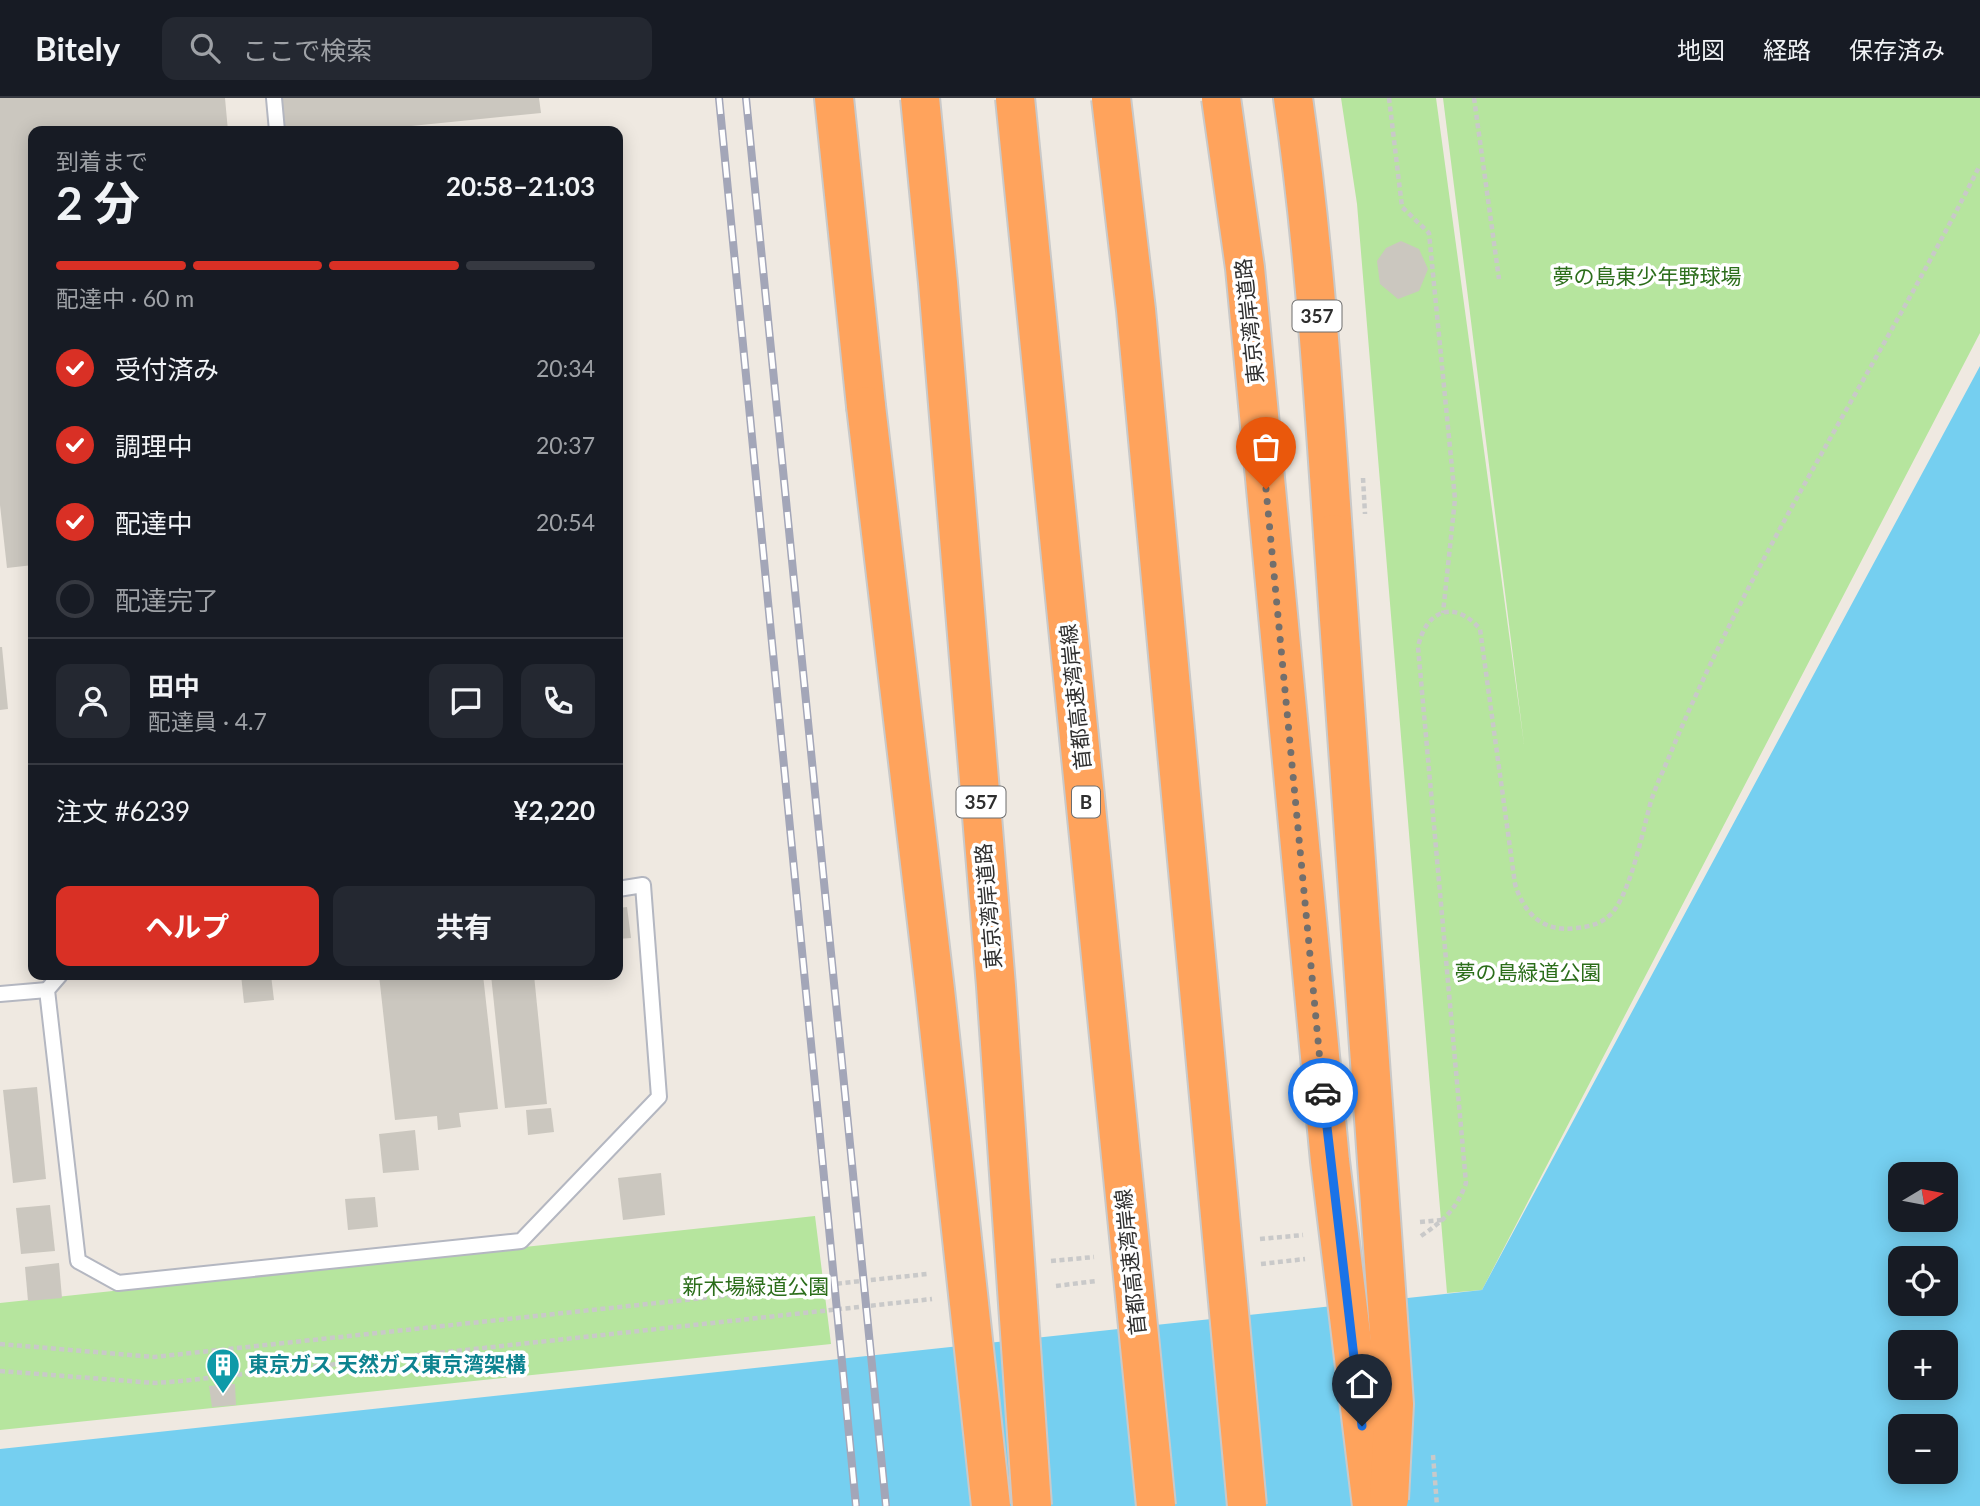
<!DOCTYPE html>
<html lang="ja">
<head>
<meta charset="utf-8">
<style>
  :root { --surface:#171b24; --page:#242831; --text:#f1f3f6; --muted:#9ea1a6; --line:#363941; --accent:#d93025 }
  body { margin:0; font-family:Lato,"Noto Sans JP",sans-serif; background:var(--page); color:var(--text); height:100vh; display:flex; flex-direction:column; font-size:26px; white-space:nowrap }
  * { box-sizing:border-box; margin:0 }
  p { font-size:23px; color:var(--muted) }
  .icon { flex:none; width:38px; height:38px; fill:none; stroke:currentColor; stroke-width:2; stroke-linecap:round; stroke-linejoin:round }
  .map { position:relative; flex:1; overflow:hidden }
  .drawer { position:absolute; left:28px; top:28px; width:595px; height:854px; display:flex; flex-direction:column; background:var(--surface); border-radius:14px; box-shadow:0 4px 18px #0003 }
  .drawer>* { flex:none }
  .needle { width:46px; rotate:80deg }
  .tools { position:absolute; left:1888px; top:1064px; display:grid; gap:14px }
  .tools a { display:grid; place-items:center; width:70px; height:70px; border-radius:14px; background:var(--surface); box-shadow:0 4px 18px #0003; font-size:35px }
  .pin { position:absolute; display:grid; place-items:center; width:60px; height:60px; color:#fff; margin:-72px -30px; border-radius:50% 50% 50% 0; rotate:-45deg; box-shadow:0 0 7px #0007 }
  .pin .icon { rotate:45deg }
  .courier { position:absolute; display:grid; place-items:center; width:70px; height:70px; margin:-35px; border:5px solid #1a73e8; border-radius:50%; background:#fff; color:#222; box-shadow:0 2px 9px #0007 }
  .overview em { font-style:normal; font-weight:700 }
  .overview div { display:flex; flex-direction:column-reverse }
  .overview { display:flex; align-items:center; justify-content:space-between; height:119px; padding:0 28px }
  h1 { font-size:46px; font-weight:700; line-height:52px }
  .bar { display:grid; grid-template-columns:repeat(4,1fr); gap:10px 7px; align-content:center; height:84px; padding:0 28px }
  .bar i { height:9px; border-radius:5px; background:var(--line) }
  .bar .current { background:var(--accent) }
  .bar p { grid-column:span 4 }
  .line { display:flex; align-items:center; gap:18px; padding:0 28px; border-top:2px solid var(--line) }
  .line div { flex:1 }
  .round { display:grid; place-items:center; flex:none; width:74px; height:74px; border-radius:14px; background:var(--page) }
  ol { padding:0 28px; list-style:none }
  li { display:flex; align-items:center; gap:21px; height:77px }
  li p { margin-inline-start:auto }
  li .icon { padding:7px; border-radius:50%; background:var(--accent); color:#fff; stroke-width:4 }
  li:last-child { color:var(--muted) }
  li i { width:38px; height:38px; border:4px solid var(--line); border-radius:50% }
  .cta { display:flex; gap:14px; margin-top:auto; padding:14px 28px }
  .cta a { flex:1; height:80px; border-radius:14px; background:var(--accent); color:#fff; font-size:28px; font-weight:700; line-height:80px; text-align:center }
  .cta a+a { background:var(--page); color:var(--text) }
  header { display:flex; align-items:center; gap:42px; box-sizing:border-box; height:98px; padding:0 35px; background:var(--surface); border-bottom:2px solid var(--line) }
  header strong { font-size:33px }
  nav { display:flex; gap:38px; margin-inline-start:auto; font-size:24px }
  .search { width:490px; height:63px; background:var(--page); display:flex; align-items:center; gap:18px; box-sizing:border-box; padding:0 24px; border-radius:14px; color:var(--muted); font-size:26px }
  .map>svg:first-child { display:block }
</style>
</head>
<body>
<header>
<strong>Bitely</strong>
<div class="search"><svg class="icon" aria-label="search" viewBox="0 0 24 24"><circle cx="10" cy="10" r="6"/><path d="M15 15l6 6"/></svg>ここで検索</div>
<nav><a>地図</a><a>経路</a><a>保存済み</a></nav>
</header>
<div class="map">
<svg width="1980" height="1408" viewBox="0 0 1980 1408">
  <rect width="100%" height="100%" fill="#efe9e1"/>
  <g fill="#b6e59e">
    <polygon points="1341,0 1436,0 1524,646 1443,0 1980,0 1980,235 1482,1192 1447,1195 1357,106"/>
    <polygon points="815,1118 831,1246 0,1332 0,1205"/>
  </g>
  <path fill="#75cff0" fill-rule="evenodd" d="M1980,268v1140h-1980v-57l1482,-159zM1900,1076h46v46h-46zM1900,1160h46v46h-46zM1900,1244h46v46h-46zM1900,1328h46v46h-46z"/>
  <g fill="#cbc7bf">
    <polygon points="0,0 225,0 228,33 33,33 33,467 7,470 0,407"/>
    <polygon points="280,0 539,0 541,15 362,33 284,33"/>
    <polygon points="1401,143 1419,151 1428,171 1419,193 1398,201 1380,186 1377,163 1386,150"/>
    <polygon points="0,549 2,549 8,611 0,612"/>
    <polygon points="627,809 631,840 618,841 618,810"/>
    <polygon points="241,877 271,877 274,902 244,905"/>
    <polygon points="379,877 483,877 498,1011 459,1015 461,1029 438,1032 437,1018 395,1022"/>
    <polygon points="491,877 534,877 547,1006 505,1010"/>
    <polygon points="37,989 46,1081 13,1085 3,992"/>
    <polygon points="551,1010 554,1034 528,1037 526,1012"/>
    <polygon points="415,1032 419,1072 383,1075 379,1036"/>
    <polygon points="661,1075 665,1117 623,1122 618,1080"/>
    <polygon points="375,1099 378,1129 348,1132 345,1101"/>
    <polygon points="50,1107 55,1153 21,1156 16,1110"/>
    <polygon points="59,1165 62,1200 28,1203 25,1169"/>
    <polygon points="228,1281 229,1286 235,1286 236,1307 212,1309 209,1288 219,1287 219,1282"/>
  </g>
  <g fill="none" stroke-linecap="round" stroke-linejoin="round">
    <g stroke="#b4b7c1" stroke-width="18">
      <g id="lane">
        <polyline points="274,0 277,33"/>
        <polyline points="60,877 47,892 78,1163 118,1185 521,1143 659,999 643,787 618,791"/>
        <polyline points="0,896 47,892"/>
      </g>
    </g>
    <g stroke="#c9c9c9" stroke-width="42">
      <g id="highway">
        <polyline points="834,0 866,308"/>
        <path d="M1293,0c21,145 30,290 40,436"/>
      </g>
    </g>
    <g stroke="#c9c9c9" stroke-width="4.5" stroke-dasharray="5 3.5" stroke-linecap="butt">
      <polyline points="1389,0 1402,109 1429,135 1455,401 1443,515"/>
      <polyline points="1474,0 1499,181"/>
      <polyline points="1420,1124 1443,1122"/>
      <path d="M1421,1138c22,-15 36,-27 45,-53l-48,-536c8,-37 36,-48 62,-18l35,255c9,30 29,49 61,44 13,-1 24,-4 34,-13 20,-19 33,-85 41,-114 5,-15 12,-30 18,-44 85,-206 211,-393 311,-592"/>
      <polyline points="1260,1141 1303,1137"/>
      <polyline points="1051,1163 1094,1159"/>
      <polyline points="1261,1166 1305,1161"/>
      <polyline points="1056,1188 1096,1183"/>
      <polyline points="0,1246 154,1259 927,1176"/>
      <polyline points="0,1273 155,1285 181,1283 932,1201"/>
    </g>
    <use href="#lane" stroke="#fff" stroke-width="14"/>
    <use href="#highway" stroke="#ffa35c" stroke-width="38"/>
    <g stroke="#a3a6b8" stroke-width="8">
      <g id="rail">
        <polyline points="719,0 856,1408"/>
        <polyline points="746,0 886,1408"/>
      </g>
    </g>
    <use href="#rail" stroke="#fff" stroke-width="5" stroke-dasharray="16" stroke-linecap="butt"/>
    <g stroke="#c9c9c9" stroke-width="42" stroke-linecap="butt">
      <g id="highway-bridge">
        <polyline points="920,0 938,185 996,888 1032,1408"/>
        <polyline points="1015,0 1156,1408"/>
        <polyline points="1111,0 1136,212 1247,1408"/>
        <polyline points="1221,0 1245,170 1330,1063 1372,1408"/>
        <polyline points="866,308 935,892 991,1408"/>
        <polyline points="1333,436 1394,1306 1389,1401"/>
      </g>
    </g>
    <g stroke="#c9c9c9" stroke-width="4.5" stroke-dasharray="5 3.5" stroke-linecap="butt">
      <polyline points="1363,380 1365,416"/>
      <polyline points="1433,1357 1437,1408"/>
    </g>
    <use href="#highway-bridge" stroke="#ffa35c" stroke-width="38"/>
  </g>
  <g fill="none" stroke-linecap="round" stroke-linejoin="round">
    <polyline stroke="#726f6d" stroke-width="7" stroke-dasharray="0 12.6" points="1266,391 1323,995"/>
    <polyline stroke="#1a73e8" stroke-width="9" points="1323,995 1362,1328"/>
  </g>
  <defs>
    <g id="building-pin" transform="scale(1.75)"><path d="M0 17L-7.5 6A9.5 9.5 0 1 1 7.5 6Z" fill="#0f9aa8" stroke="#fff"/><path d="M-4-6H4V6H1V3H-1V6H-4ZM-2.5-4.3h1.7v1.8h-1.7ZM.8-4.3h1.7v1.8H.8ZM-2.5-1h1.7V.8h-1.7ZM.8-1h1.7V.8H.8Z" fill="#fff"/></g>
  </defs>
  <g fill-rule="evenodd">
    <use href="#building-pin" x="223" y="1267"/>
  </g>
  <g text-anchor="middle" stroke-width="7" stroke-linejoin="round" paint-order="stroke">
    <g fill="#fff" stroke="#6d6d6d" stroke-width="2">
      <rect x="1292.5" y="202.5" width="49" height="31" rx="5"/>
      <rect x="956.5" y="688.5" width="49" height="31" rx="5"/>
      <rect x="1072" y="688.5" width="28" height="31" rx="5"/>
    </g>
    <g font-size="19" font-weight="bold" fill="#2e2e2e">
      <text x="1317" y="225">357</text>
      <text x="981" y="711">357</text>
      <text x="1086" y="711">B</text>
    </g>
    <g font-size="21" fill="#2c6e1b" stroke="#fff">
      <text x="1647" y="186">夢の島東少年野球場</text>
      <text x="1528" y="882">夢の島緑道公園</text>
      <text x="756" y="1196">新木場緑道公園</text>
    </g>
    <g font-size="21" fill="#2e2e2e" stroke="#fff">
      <text transform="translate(1250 223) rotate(-96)" y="7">東京湾岸道路</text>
      <text transform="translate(1076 599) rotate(-96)" y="7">首都高速湾岸線</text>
      <text transform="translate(989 808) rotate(-95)" y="7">東京湾岸道路</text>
      <text transform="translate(1131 1164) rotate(-96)" y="7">首都高速湾岸線</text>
    </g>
    <g font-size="21" font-weight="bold" fill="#0d838f" stroke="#fff" text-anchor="start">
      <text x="248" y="1274">東京ガス 天然ガス東京湾架構</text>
    </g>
  </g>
</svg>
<div class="tools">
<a><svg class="needle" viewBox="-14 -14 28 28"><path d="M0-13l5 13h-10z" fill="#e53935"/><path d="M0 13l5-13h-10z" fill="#9ea1a6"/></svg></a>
<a><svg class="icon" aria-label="locate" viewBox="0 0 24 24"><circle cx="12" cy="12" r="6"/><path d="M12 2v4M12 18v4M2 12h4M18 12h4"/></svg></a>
<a>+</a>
<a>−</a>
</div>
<div class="pin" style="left:1266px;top:391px;background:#ea580c"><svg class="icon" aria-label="bag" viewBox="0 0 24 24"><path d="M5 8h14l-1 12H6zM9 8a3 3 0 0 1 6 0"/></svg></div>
<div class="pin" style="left:1362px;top:1328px;background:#1f2937"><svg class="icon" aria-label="home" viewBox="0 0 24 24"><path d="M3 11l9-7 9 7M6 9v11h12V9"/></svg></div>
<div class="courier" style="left:1323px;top:995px"><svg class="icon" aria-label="car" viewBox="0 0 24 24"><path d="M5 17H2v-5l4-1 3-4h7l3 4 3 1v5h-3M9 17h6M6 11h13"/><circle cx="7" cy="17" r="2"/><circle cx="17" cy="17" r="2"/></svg></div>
<section class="drawer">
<div class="overview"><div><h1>2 分</h1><p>到着まで</p></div><em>20:58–21:03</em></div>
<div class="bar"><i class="current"></i><i class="current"></i><i class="current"></i><i></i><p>配達中 · 60 m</p></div>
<ol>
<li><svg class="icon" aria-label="check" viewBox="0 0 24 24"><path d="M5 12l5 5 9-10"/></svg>受付済み<p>20:34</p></li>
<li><svg class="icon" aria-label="check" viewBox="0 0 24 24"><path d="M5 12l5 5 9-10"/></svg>調理中<p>20:37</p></li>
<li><svg class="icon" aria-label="check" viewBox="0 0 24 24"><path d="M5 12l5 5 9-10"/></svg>配達中<p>20:54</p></li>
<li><i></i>配達完了</li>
</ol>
<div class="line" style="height:126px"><a class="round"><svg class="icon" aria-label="person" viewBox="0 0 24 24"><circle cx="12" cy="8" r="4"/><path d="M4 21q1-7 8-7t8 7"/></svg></a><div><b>田中</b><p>配達員 · 4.7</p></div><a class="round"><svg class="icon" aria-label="chat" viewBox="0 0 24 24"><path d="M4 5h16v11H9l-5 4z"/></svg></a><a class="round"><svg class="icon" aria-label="phone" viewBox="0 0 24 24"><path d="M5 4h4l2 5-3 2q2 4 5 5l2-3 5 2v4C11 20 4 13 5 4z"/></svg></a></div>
<div class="line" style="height:91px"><div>注文 #6239</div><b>¥2,220</b></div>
<div class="cta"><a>ヘルプ</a><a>共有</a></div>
</section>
</div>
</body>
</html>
